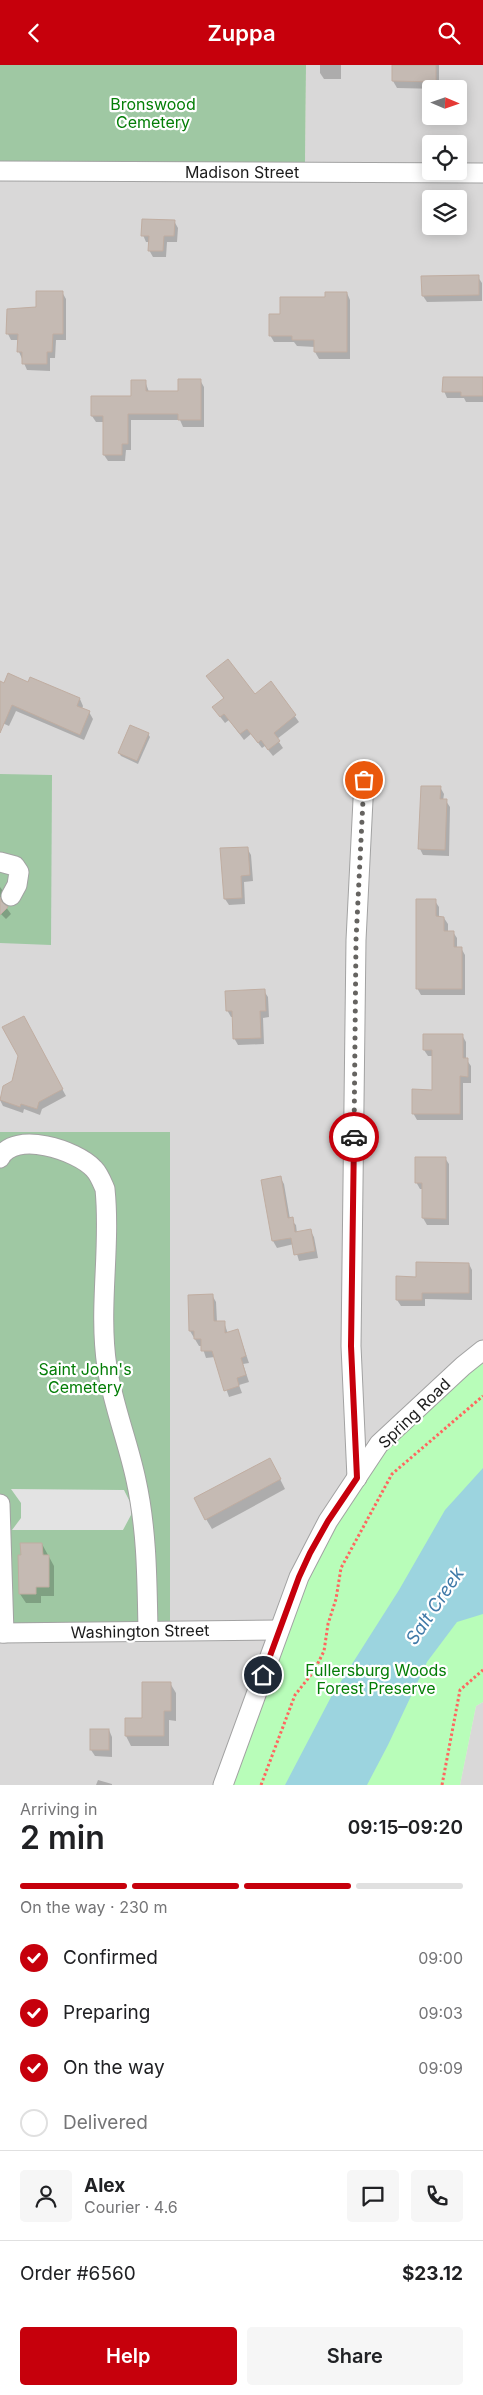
<!DOCTYPE html>
<html lang="en">
<head>
<meta charset="utf-8">
<style>
  :root { --surface:#fff; --page:#f6f6f6; --text:#202124; --muted:#757577; --line:#e0e0e0; --accent:#c6000c }
  body { margin:0; font-family:Inter,sans-serif; background:var(--page); color:var(--text); height:100vh; display:flex; flex-direction:column; font-size:19px; white-space:nowrap }
  * { box-sizing:border-box; margin:0 }
  p { font-size:16px; color:var(--muted) }
  .icon { flex:none; width:28px; height:28px; fill:none; stroke:currentColor; stroke-width:2; stroke-linecap:round; stroke-linejoin:round }
  .map { position:relative; height:1720px; overflow:hidden }
  .panel { display:flex; flex-direction:column; background:var(--surface); flex:1 }
  .panel>* { flex:none }
  .needle { width:32px; rotate:92deg }
  .fabs { position:absolute; left:422px; top:15px; display:grid; gap:10px }
  .fabs a { display:grid; place-items:center; width:45px; height:45px; border-radius:5px; background:var(--surface); box-shadow:0 2px 12px #0003; font-size:25px }
  .pin { position:absolute; display:grid; place-items:center; width:42px; height:42px; color:#fff; margin:-21px; border:2px solid #fff; border-radius:50%; box-shadow:0 1px 5px #0007 }
  .courier { position:absolute; display:grid; place-items:center; width:50px; height:50px; margin:-25px; border:4px solid #c6000c; border-radius:50%; background:#fff; color:#222; box-shadow:0 1px 6px #0007 }
  .overview em { font-style:normal; font-weight:600 }
  .overview div { display:flex; flex-direction:column-reverse }
  .overview { display:flex; align-items:center; justify-content:space-between; height:85px; padding:0 20px }
  h1 { font-size:32px; font-weight:600; line-height:38px }
  .bar { display:grid; grid-template-columns:repeat(4,1fr); gap:8px 5px; align-content:center; height:60px; padding:0 20px }
  .bar i { height:6px; border-radius:4px; background:var(--line) }
  .bar .current { background:var(--accent) }
  .bar p { grid-column:span 4 }
  .line { display:flex; align-items:center; gap:12px; padding:0 20px; border-top:1px solid var(--line) }
  .line div { flex:1 }
  .round { display:grid; place-items:center; flex:none; width:52px; height:52px; border-radius:5px; background:var(--page) }
  ol { padding:0 20px; list-style:none }
  li { display:flex; align-items:center; gap:15px; height:55px }
  li p { margin-inline-start:auto }
  li .icon { padding:5px; border-radius:50%; background:var(--accent); color:#fff; stroke-width:4 }
  li:last-child { color:var(--muted) }
  li i { width:28px; height:28px; border:2px solid var(--line); border-radius:50% }
  .button { display:flex; gap:10px; margin-top:auto; padding:10px 20px }
  .button a { flex:1; height:58px; border-radius:5px; background:var(--accent); color:#fff; font-size:20px; font-weight:600; line-height:58px; text-align:center }
  .button a+a { background:var(--page); color:var(--text) }
  header { display:flex; justify-content:space-between; align-items:center; height:65px; padding:0 20px; background:var(--accent); color:#fff; font-size:22px; font-weight:600 }
  .map>svg:first-child { display:block }
</style>
</head>
<body>
<header><svg class="icon" aria-label="back" viewBox="0 0 24 24"><path d="M15 5l-7 7 7 7"/></svg>Zuppa<svg class="icon" aria-label="search" viewBox="0 0 24 24"><circle cx="10" cy="10" r="6"/><path d="M15 15l6 6"/></svg></header>
<div class="map">
<svg width="483" height="1720" viewBox="0 0 483 1720">
  <rect width="100%" height="100%" fill="#eee8e0"/>
  <g fill="#d9d8d8" fill-rule="evenodd">
    <path d="M306,0h177v1294l-197,265 -116,1v-493h-170v-970h305zM431,24h28v27h-28zM431,79h28v27h-28zM431,134h28v27h-28z"/>
    <polygon points="276,1574 228,1720 0,1720 0,1576"/>
    <polygon points="483,1637 483,1720 460,1720 476,1641"/>
  </g>
  <g fill="#9fc8a3">
    <polygon points="0,0 306,0 305,97 0,97"/>
    <polygon points="0,709 52,710 51,880 0,878"/>
    <rect x="0" y="1067" width="170" height="493"/>
  </g>
  <polygon fill="#b8fdb9" points="483,1294 483,1637 476,1641 460,1720 228,1720 304,1511 384,1380"/>
  <polygon fill="#e3e3e3" points="11,1424 124,1425 131,1439 131,1450 123,1465 12,1465 21,1453 21,1438"/>
  <polygon fill="#9cd4df" points="483,1403 483,1549 457,1557 427,1597 388,1680 367,1720 285,1720 331,1632 399,1525 445,1445"/>
  <g fill="#0003">
    <polygon points="320,0 341,0 341,14 324,14 320,8"/>
    <polygon points="393,0 439,0 439,24 397,23 393,16"/>
    <polygon points="174,156 178,163 177,177 167,177 166,192 153,192 149,185 150,177 146,177 143,170"/>
    <polygon points="478,212 482,218 482,236 427,237 423,231"/>
    <polygon points="62,227 66,234 66,275 56,275 55,293 50,293 50,306 27,305 19,287 19,275 11,275 8,269 37,243"/>
    <polygon points="347,228 350,235 350,294 319,294 315,287 315,282 297,281 294,277 274,277 270,270 281,250"/>
    <polygon points="483,314 483,337 466,337 464,333 447,333 444,326"/>
    <polygon points="200,315 204,322 204,362 183,362 180,355 131,355 131,385 126,385 125,396 108,396 104,390 104,357 96,357 92,351 133,332 145,316 149,327 179,327"/>
    <polygon points="208,611 254,631 271,618 299,657 277,674 283,683 273,691 265,681 262,683 251,669 244,675 229,655 225,658 218,649 224,634"/>
    <polygon points="31,613 80,634 83,641 82,644 89,647 93,654 84,675 16,646 9,661 0,657 0,617 5,619 29,619"/>
    <polygon points="148,669 150,672 138,699 121,691 119,688"/>
    <polygon points="440,722 444,729 443,736 446,736 450,742 449,791 423,790 420,784"/>
    <polygon points="247,783 251,790 253,816 244,817 245,839 229,840 225,834"/>
    <polygon points="0,822 6,830 3,838 11,849 6,854 0,848"/>
    <polygon points="435,836 439,842 439,853 444,853 448,859 448,867 453,867 457,873 457,883 461,883 465,890 465,930 421,930 417,923"/>
    <polygon points="264,926 268,932 269,952 263,953 264,979 238,980 234,973 234,952 231,952 227,945"/>
    <polygon points="23,952 66,1031 42,1044 40,1050 24,1044 23,1048 3,1041 0,1035 4,1022 13,1017 20,991"/>
    <polygon points="462,970 466,977 466,994 471,1001 471,1018 463,1018 463,1055 417,1055 413,1048 433,1026 433,991 428,991 424,985"/>
    <polygon points="445,1093 449,1099 449,1160 427,1160 423,1153 424,1124 420,1124 416,1117"/>
    <polygon points="280,1112 284,1119 290,1154 296,1160 297,1168 310,1165 314,1172 318,1193 299,1196 294,1179 277,1183 273,1176 262,1116"/>
    <polygon points="469,1199 472,1205 472,1235 425,1234 425,1241 401,1241 397,1235 417,1213"/>
    <polygon points="212,1230 216,1237 217,1257 224,1257 228,1269 238,1266 249,1298 243,1299 249,1317 239,1320 242,1328 229,1332 215,1292 206,1293 202,1281 199,1281 190,1266"/>
    <polygon points="275,1404 285,1424 212,1464 206,1454"/>
    <polygon points="42,1479 54,1501 54,1531 41,1531 41,1538 26,1538 20,1529"/>
    <polygon points="170,1618 176,1628 176,1656 169,1655 169,1681 131,1681 126,1671 143,1654"/>
    <polygon points="109,1665 112,1672 112,1692 95,1691 91,1685"/>
    <polygon points="98,1715 112,1719 112,1720 96,1720"/>
  </g>
  <g fill="#c5bab3" stroke="#c0ada1">
    <polygon points="392,0 436,0 436,17 392,16"/>
    <polygon points="142,154 175,155 174,171 164,171 163,186 148,186 149,171 141,171"/>
    <polygon points="479,210 479,230 422,231 421,211"/>
    <polygon points="36,226 63,226 63,269 53,269 52,287 47,287 47,299 22,299 22,287 17,287 18,269 6,269 7,244 36,242"/>
    <polygon points="325,227 347,227 347,287 314,287 314,275 292,275 292,271 269,271 269,249 280,249 280,232 325,232"/>
    <polygon points="443,312 483,312 483,331 461,331 461,327 442,327"/>
    <polygon points="178,314 201,314 201,355 178,355 178,349 128,349 128,379 122,379 122,390 103,390 103,351 91,351 91,331 131,331 131,315 146,315 146,326 178,326"/>
    <polygon points="228,594 255,629 271,616 296,650 274,668 280,676 268,685 261,675 258,678 247,664 240,669 224,649 220,652 212,642 224,633 206,611"/>
    <polygon points="8,608 28,617 30,612 80,633 77,641 90,646 80,670 12,640 0,668 0,616 4,618"/>
    <polygon points="130,660 149,668 137,696 118,688"/>
    <polygon points="421,721 441,721 440,734 447,734 445,785 418,784"/>
    <polygon points="248,782 250,810 241,811 242,833 224,834 220,783"/>
    <polygon points="0,832 2,837 8,842 0,850"/>
    <polygon points="416,834 436,834 436,851 444,852 444,866 454,866 454,882 462,882 462,924 416,924"/>
    <polygon points="265,924 266,946 260,946 261,973 233,974 232,946 226,946 225,926"/>
    <polygon points="24,951 63,1024 39,1037 37,1044 21,1039 20,1042 0,1035 3,1021 12,1016 18,991 2,962"/>
    <polygon points="423,969 463,969 463,993 468,993 468,1012 460,1011 460,1049 412,1049 412,1024 432,1025 432,985 423,985"/>
    <polygon points="415,1092 446,1092 446,1154 422,1153 422,1118 415,1118"/>
    <polygon points="281,1111 288,1153 293,1152 295,1167 311,1164 315,1186 294,1190 291,1173 272,1176 261,1115"/>
    <polygon points="416,1197 469,1198 469,1228 422,1228 422,1235 396,1235 396,1211 416,1212"/>
    <polygon points="213,1229 214,1256 225,1256 225,1268 238,1264 246,1291 241,1293 246,1310 237,1313 239,1321 224,1326 212,1286 201,1286 201,1274 194,1274 194,1266 189,1266 188,1230"/>
    <polygon points="270,1393 281,1414 205,1455 194,1433"/>
    <polygon points="20,1478 42,1478 43,1490 49,1490 49,1522 36,1522 36,1529 19,1529 18,1490 21,1490"/>
    <polygon points="142,1617 171,1617 171,1646 164,1646 164,1671 125,1671 125,1653 142,1653"/>
    <rect x="90" y="1664" width="19" height="21"/>
  </g>
  <g fill="none" stroke-linecap="round" stroke-linejoin="round">
    <g stroke="#a2a2a2" stroke-width="21">
      <g id="minor">
        <polyline points="0,106 483,108"/>
        <polyline points="0,797 15,801 19,807 17,820 11,831"/>
        <path d="M0,1093c14,-28 77,-8 94,11 5,5 8,13 11,20 6,59 -7,119 2,178 6,38 21,75 29,113 11,50 11,100 12,151"/>
        <polyline points="357,1413 351,1281 356,875 364,715"/>
        <polyline points="0,1439 4,1568"/>
        <polyline points="0,1568 279,1565"/>
        <polyline points="223,1720 299,1512 328,1456 379,1379 463,1301 483,1285"/>
      </g>
    </g>
    <g stroke="#ff665f" stroke-width="3" stroke-dasharray="2.5 2.5" stroke-linecap="butt">
      <polyline points="261,1720 295,1630 314,1606 324,1586 328,1559 336,1534 341,1503 392,1409 483,1331"/>
      <polyline points="442,1720 460,1625 483,1605"/>
    </g>
    <use href="#minor" stroke="#fff" stroke-width="19"/>
  </g>
  <g fill="none" stroke-linecap="round" stroke-linejoin="round">
    <polyline stroke="#656360" stroke-width="5" stroke-dasharray="0 9" points="354,1072 356,875 364,715"/>
    <polyline stroke="#c6000c" stroke-width="6" points="263,1610 299,1512 310,1488 328,1456 357,1413 351,1281 354,1072"/>
  </g>
  <g text-anchor="middle" stroke-width="4.5" stroke-linejoin="round" paint-order="stroke">
    <g font-size="16" fill="#047e07" stroke="#fff">
      <text x="153" y="45">Bronswood<tspan x="153" dy="18">Cemetery</tspan></text>
      <text x="85" y="1310">Saint John's<tspan x="85" dy="18">Cemetery</tspan></text>
      <text x="376" y="1611">Fullersburg Woods<tspan x="376" dy="18">Forest Preserve</tspan></text>
    </g>
    <g font-size="16" fill="#1b1b1b" stroke="#fff">
      <text x="242" y="113">Madison Street</text>
      <text transform="translate(414 1348) rotate(-44)" y="6">Spring Road</text>
      <text transform="translate(140 1566) rotate(-1)" y="6">Washington Street</text>
    </g>
    <g font-size="18" font-style="italic" fill="#407aa8" stroke="#fff">
      <text transform="translate(435 1541) rotate(-56)" y="6">Salt Creek</text>
    </g>
  </g>
</svg>
<div class="fabs">
<a><svg class="needle" viewBox="-14 -14 28 28"><path d="M0-13l5 13h-10z" fill="#e53935"/><path d="M0 13l5-13h-10z" fill="#757577"/></svg></a>
<a><svg class="icon" aria-label="locate" viewBox="0 0 24 24"><circle cx="12" cy="12" r="6"/><path d="M12 2v4M12 18v4M2 12h4M18 12h4"/></svg></a>
<a><svg class="icon" aria-label="layers" viewBox="0 0 24 24"><path d="M12 4l9 5-9 5-9-5zM3 14l9 5 9-5"/></svg></a>
</div>
<div class="pin" style="left:364px;top:715px;background:#ea580c"><svg class="icon" aria-label="bag" viewBox="0 0 24 24"><path d="M5 8h14l-1 12H6zM9 8a3 3 0 0 1 6 0"/></svg></div>
<div class="pin" style="left:263px;top:1610px;background:#1f2937"><svg class="icon" aria-label="home" viewBox="0 0 24 24"><path d="M3 11l9-7 9 7M6 9v11h12V9"/></svg></div>
<div class="courier" style="left:354px;top:1072px"><svg class="icon" aria-label="car" viewBox="0 0 24 24"><path d="M5 17H2v-5l4-1 3-4h7l3 4 3 1v5h-3M9 17h6M6 11h13"/><circle cx="7" cy="17" r="2"/><circle cx="17" cy="17" r="2"/></svg></div>
</div>
<section class="panel">
<div class="overview"><div><h1>2 min</h1><p>Arriving in</p></div><em>09:15–09:20</em></div>
<div class="bar"><i class="current"></i><i class="current"></i><i class="current"></i><i></i><p>On the way · 230 m</p></div>
<ol>
<li><svg class="icon" aria-label="check" viewBox="0 0 24 24"><path d="M5 12l5 5 9-10"/></svg>Confirmed<p>09:00</p></li>
<li><svg class="icon" aria-label="check" viewBox="0 0 24 24"><path d="M5 12l5 5 9-10"/></svg>Preparing<p>09:03</p></li>
<li><svg class="icon" aria-label="check" viewBox="0 0 24 24"><path d="M5 12l5 5 9-10"/></svg>On the way<p>09:09</p></li>
<li><i></i>Delivered</li>
</ol>
<div class="line" style="height:90px"><a class="round"><svg class="icon" aria-label="person" viewBox="0 0 24 24"><circle cx="12" cy="8" r="4"/><path d="M4 21q1-7 8-7t8 7"/></svg></a><div><b>Alex</b><p>Courier · 4.6</p></div><a class="round"><svg class="icon" aria-label="chat" viewBox="0 0 24 24"><path d="M4 5h16v11H9l-5 4z"/></svg></a><a class="round"><svg class="icon" aria-label="phone" viewBox="0 0 24 24"><path d="M5 4h4l2 5-3 2q2 4 5 5l2-3 5 2v4C11 20 4 13 5 4z"/></svg></a></div>
<div class="line" style="height:65px"><div>Order #6560</div><b>$23.12</b></div>
<div class="button"><a>Help</a><a>Share</a></div>
</section>
</body>
</html>
